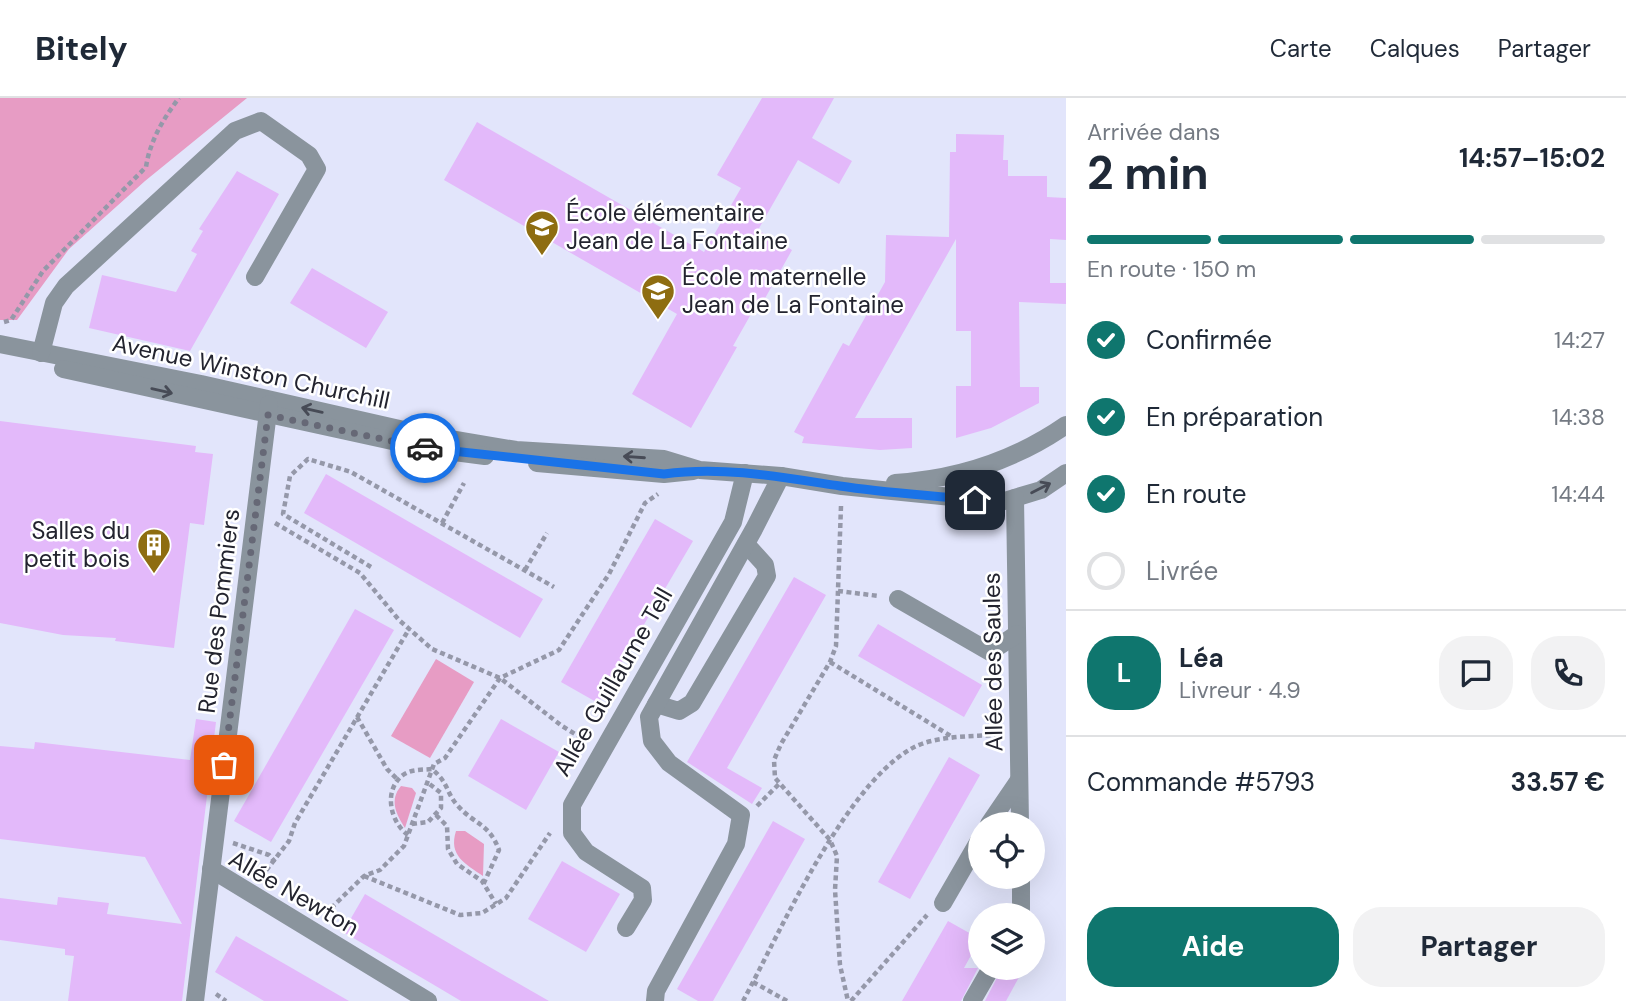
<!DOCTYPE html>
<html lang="fr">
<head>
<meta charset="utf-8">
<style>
  :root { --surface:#fff; --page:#f2f2f3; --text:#1f2937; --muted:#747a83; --line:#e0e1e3; --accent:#0f766e }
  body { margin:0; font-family:"DM Sans",sans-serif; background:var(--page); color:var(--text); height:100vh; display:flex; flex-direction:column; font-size:26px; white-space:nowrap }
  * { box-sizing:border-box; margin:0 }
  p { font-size:23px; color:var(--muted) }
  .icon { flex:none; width:38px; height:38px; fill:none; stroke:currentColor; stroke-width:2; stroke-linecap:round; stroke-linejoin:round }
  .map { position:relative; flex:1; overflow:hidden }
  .side { display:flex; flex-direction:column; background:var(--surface); width:560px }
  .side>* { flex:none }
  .controls { position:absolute; left:968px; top:714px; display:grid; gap:14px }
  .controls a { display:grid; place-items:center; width:77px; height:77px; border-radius:50%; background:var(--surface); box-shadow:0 7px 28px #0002; font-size:35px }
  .pin { position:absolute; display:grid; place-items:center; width:60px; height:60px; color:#fff; margin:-30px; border-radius:14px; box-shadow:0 4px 10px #0006 }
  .courier { position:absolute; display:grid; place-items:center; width:70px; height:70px; margin:-35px; border:5px solid #1a73e8; border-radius:50%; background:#fff; color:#222; box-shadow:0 2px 9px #0007 }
  .head em { font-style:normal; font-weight:700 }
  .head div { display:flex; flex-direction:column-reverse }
  .head { display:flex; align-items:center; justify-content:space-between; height:119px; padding:0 21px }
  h1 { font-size:46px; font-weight:700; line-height:52px }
  .bar { display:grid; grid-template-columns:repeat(4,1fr); gap:10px 7px; align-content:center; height:84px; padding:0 21px }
  .bar i { height:9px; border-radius:5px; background:var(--line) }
  .bar .active { background:var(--accent) }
  .bar p { grid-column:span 4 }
  .line { display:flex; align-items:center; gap:18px; padding:0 21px; border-top:2px solid var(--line) }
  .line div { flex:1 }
  .round { display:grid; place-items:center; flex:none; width:74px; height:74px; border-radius:28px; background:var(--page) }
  ol { padding:0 21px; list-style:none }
  li { display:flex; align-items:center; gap:21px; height:77px }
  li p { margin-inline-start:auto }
  li .icon { padding:7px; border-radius:50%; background:var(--accent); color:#fff; stroke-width:4 }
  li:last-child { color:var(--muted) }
  li i { width:38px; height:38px; border:4px solid var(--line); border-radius:50% }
  .cta { display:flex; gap:14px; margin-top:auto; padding:14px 21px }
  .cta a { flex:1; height:80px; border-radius:28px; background:var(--accent); color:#fff; font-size:28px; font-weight:700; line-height:80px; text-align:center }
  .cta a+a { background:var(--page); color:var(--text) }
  header { display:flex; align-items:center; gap:42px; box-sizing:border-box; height:98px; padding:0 35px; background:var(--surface); border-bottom:2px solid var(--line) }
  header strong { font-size:33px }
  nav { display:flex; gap:38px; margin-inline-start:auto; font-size:24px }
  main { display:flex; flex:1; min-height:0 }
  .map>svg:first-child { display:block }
</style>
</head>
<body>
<header>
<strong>Bitely</strong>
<nav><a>Carte</a><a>Calques</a><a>Partager</a></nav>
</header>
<main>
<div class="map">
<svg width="1066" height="903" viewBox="0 0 1066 903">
  <rect width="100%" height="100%" fill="#e2e5fb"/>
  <g fill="#e79cc4">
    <polygon points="0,0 247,0 145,83 69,151 17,222 0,222"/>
    <polygon points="436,561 474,584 430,660 391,638"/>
    <path d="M401,688l11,2 4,5 -11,35c-9,-14 -16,-28 -4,-42z"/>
    <path d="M456,733h9l19,13 -1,32c-17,-12 -35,-20 -27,-45z"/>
  </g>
  <g fill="#e3b9fa">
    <polygon points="762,0 834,0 812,40 852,63 839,86 798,62 758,132 792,152 759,211 755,209 733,248 737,249 691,330 632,296 677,216 444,82 477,24 704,154 741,90 717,77"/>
    <polygon points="956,36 1004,37 1003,62 1008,62 1008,78 1047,78 1047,99 1066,100 1066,142 1050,141 1050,185 1066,185 1066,206 1019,204 1020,289 1039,289 1039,305 991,330 956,340 956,288 971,288 971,233 956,233 956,141 855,320 912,320 912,350 880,352 802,345 804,339 794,334 843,245 849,248 885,184 886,137 949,139 950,54 956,54"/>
    <polygon points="237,73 279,96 190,253 89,230 102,177 176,194 197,156 191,153 203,133 199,131"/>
    <polygon points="312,170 388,214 366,250 290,205"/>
    <polygon points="0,323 196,348 195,354 213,356 204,427 190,425 174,550 115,543 116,540 63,537 0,525"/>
    <polygon points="326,376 543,501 520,540 304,415"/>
    <polygon points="655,421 693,443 598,605 561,584"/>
    <polygon points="794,479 826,497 727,670 762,690 752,706 687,664"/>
    <polygon points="355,511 394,532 271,744 234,723"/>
    <polygon points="878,526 982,587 964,619 858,558"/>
    <polygon points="196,621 216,624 182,903 68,903 74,858 65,857 65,851 0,842 0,800 57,807 58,799 109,805 107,816 182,826 145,759 0,741 0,648 34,651 35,644 190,662"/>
    <polygon points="501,621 559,654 526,712 468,678"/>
    <polygon points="949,659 980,677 910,801 878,784"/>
    <polygon points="773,723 805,741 713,903 698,903 677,891"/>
    <polygon points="562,763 620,796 586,854 528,821"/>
    <polygon points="365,796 481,864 549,903 461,903 429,884 343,834"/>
    <polygon points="948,823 980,841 964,870 978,870 961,903 902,903"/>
    <polygon points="236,838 349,903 264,903 215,874"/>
    <polygon points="1002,870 1024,870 1006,903 985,903"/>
  </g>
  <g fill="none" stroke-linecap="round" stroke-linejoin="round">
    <g stroke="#9598a9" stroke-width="4.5" stroke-dasharray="5 3.5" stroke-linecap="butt">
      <path d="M4,224l7,-2 32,-49 103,-104c4,-26 17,-48 33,-69"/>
      <polyline points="841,408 836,548 830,564 781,646 774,662 775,680 830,742 837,758 835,792 840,867 848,903"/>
      <polyline points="275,425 360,475 399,522 432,551 500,580 562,628 585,642"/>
      <polyline points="442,425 464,385"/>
      <polyline points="371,469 283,416 290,378 308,361 351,374 554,489"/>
      <polyline points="525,472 547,435"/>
      <polyline points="838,493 879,498"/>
      <polyline points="830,564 954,640"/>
      <polyline points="357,619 387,671 398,682"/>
      <polyline points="757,708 779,686"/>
      <polyline points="436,717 447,728 448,751 457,766 482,783 496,806"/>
      <polyline points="412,726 428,724 441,710 441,695 427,684"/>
      <path d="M408,737c-18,-13 -25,-45 -5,-60 8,-6 19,-5 29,-6 17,14 14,24 26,37 17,19 31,17 41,44l-16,35"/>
      <polyline points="233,745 269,757 275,764"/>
      <polyline points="364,778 460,817 482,815 506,800 550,735"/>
      <polyline points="261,779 289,743 295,725 409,531"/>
      <polyline points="325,816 364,778 380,772 404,748 434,666 445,660 500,580 559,552 609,476 645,405 658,396"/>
      <polyline points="753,884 787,903"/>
      <polyline points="216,896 226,903"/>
      <path d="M743,903c36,-66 109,-234 181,-258 23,-7 49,-7 74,-8"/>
      <polyline points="851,903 927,817"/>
    </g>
    <g stroke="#8a949d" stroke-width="18">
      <polyline points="0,246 201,286 426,337 516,352 664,361 700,372 781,378 842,388 1001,404 1041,392 1066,375"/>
      <polyline points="41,255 54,205 66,188 235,33 261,23 309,57 317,71 255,179"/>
      <polyline points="63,271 424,350 485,358"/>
      <polyline points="537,365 664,376 693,373"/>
      <path d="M895,385c63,-4 119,-22 171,-58"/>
      <polyline points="1015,400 1020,726"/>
      <polyline points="898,501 990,554 1017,536"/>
      <polyline points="656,606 679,613 692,605 767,478 765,467 746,446"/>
      <polyline points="989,726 1019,682"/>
      <polyline points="211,771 428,903"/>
      <polyline points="943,805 980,741"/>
      <polyline points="1018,817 1021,811 1021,779"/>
      <polyline points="626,830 643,802 642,790 586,754 572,735 572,707 733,424 745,375"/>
      <polyline points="195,903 269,306"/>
      <polyline points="655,903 656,893 736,746 741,717 669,665 652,643 649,619 754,431 781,378"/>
      <polyline points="972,903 991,870"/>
    </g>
  </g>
  <defs><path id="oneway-shaft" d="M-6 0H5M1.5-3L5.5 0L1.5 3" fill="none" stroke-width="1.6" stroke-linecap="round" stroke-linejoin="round" transform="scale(1.75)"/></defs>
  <g stroke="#474b56">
    <use href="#oneway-shaft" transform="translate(162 293) rotate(13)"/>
    <use href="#oneway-shaft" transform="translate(312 312) rotate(-167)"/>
    <use href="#oneway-shaft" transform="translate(634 359) rotate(-176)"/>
    <use href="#oneway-shaft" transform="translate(1041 390) rotate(-27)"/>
  </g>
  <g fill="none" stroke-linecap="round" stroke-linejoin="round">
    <polyline stroke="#666876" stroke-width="7" stroke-dasharray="0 12.6" points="224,667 268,317 425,350"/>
    <path stroke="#1a73e8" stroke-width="9" d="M425,350l239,26c60,-8 117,3 176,12 45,7 90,9 135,14"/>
  </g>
  <defs>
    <g id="school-pin" transform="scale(1.75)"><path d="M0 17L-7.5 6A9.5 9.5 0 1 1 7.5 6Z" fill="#8e6d11" stroke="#fff"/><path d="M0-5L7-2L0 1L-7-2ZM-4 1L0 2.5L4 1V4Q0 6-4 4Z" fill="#fff"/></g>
    <g id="building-pin" transform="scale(1.75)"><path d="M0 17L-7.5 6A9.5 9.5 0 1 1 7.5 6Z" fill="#8e6d11" stroke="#fff"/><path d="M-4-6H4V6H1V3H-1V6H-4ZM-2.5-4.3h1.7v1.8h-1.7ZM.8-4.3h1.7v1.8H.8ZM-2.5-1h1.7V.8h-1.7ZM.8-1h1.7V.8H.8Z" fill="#fff"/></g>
  </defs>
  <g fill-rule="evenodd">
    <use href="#school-pin" x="542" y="129"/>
    <use href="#school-pin" x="658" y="193"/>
    <use href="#building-pin" x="154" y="447"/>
  </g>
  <g text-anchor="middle" stroke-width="5" stroke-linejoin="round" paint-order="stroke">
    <g font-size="24" fill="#23242f" stroke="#fff" text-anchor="start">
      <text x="566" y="123">École élémentaire<tspan x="566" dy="28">Jean de La Fontaine</tspan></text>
      <text x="682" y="187">École maternelle<tspan x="682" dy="28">Jean de La Fontaine</tspan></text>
      <text x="130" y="441" text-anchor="end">Salles du<tspan x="130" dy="28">petit bois</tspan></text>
    </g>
    <g font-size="24" fill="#23242f" stroke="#fff">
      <text transform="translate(251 274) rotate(12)" y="8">Avenue Winston Churchill</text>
      <text transform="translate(219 513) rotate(-83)" y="8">Rue des Pommiers</text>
      <text transform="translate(993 564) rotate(-91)" y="8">Allée des Saules</text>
      <text transform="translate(613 584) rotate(-60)" y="8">Allée Guillaume Tell</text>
      <text transform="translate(294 795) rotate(30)" y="8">Allée Newton</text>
    </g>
  </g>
</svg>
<div class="controls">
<a><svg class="icon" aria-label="locate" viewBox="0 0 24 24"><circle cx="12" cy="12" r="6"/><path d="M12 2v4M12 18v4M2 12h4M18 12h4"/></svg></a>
<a><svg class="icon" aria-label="layers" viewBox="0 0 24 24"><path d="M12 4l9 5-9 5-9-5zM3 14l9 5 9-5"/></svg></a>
</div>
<div class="pin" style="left:224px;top:667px;background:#ea580c"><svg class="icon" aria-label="bag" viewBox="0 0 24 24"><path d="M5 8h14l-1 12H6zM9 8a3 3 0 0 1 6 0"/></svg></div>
<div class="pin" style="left:975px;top:402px;background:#1f2937"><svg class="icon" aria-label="home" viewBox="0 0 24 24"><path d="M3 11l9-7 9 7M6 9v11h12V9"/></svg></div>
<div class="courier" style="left:425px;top:350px"><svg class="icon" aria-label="car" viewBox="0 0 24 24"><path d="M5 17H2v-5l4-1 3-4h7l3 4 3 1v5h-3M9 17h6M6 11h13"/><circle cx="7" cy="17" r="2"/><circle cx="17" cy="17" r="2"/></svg></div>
</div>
<section class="side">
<div class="head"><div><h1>2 min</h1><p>Arrivée dans</p></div><em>14:57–15:02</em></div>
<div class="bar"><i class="active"></i><i class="active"></i><i class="active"></i><i></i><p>En route · 150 m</p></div>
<ol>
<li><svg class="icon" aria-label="check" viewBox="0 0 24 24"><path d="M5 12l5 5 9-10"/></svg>Confirmée<p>14:27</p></li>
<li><svg class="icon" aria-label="check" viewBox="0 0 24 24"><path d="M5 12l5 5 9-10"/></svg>En préparation<p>14:38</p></li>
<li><svg class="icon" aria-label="check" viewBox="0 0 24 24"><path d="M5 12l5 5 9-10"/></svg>En route<p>14:44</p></li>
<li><i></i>Livrée</li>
</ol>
<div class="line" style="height:126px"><b class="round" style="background:var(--accent);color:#fff">L</b><div><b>Léa</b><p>Livreur · 4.9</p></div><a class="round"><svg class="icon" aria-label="chat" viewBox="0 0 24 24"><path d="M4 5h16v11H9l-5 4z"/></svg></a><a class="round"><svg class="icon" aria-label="phone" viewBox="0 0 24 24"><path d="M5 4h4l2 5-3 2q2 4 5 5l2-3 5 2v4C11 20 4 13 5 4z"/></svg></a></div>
<div class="line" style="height:91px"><div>Commande #5793</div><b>33.57 €</b></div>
<div class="cta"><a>Aide</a><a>Partager</a></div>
</section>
</main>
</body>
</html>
